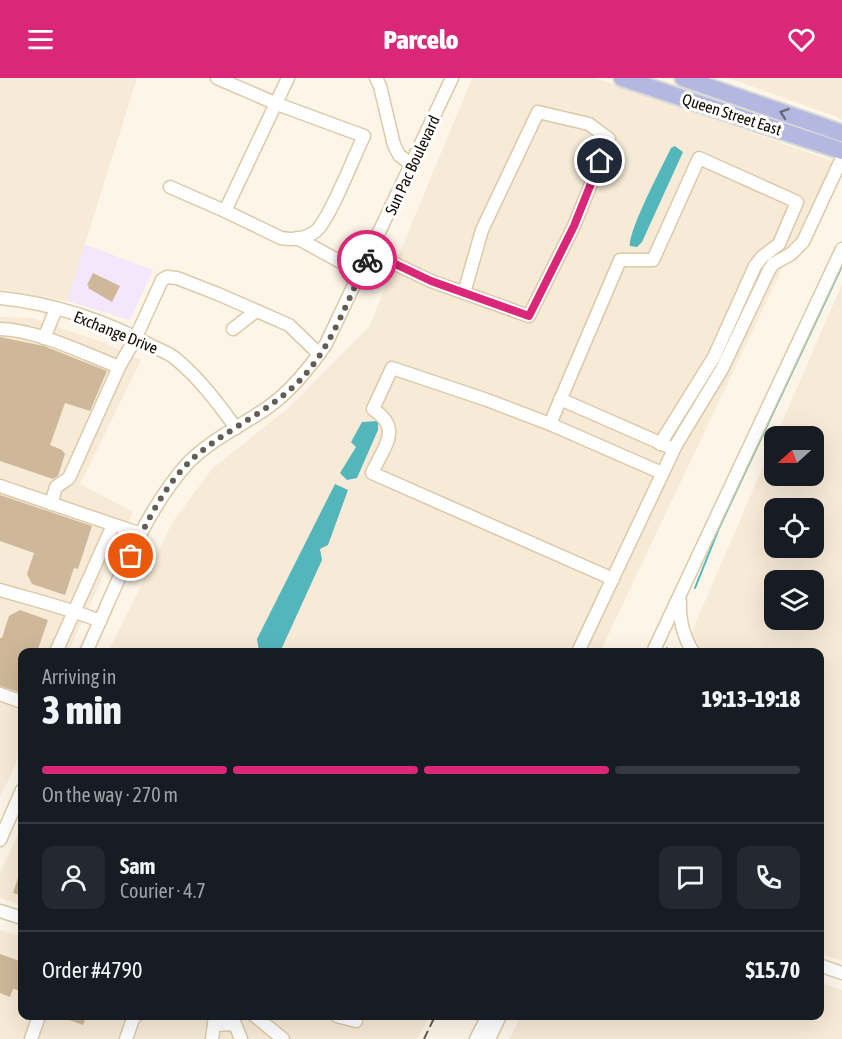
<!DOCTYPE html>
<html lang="en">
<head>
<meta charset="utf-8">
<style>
  :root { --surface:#171b24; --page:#242831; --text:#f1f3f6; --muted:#9ea1a6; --line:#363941; --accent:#db2777 }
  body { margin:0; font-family:"Asap Condensed",sans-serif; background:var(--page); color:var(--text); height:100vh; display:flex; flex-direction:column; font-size:22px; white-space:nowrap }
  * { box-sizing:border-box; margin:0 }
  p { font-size:20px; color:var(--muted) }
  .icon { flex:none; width:33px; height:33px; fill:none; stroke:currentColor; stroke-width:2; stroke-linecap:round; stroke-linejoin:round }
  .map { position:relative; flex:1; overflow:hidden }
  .details { position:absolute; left:18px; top:570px; width:806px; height:372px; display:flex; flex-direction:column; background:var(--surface); border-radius:12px; box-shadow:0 6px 24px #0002 }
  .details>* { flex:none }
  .needle { width:39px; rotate:249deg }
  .controls { position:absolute; left:764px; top:348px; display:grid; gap:12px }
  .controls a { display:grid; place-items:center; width:60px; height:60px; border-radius:12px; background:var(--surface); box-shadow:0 6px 24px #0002; font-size:30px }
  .pin { position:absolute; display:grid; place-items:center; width:51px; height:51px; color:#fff; margin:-26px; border:3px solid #fff; border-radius:50%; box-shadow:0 2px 6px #0007 }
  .courier { position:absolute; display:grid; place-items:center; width:60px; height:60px; margin:-30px; border:4px solid #db2777; border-radius:50%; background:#fff; color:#222; box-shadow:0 2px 8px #0007 }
  .summary em { font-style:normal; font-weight:800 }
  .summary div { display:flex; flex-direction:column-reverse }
  .summary { display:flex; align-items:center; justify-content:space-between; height:102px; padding:0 24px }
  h1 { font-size:39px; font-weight:800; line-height:45px }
  .bar { display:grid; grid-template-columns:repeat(4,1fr); gap:9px 6px; align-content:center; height:72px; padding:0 24px }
  .bar i { height:8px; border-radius:4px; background:var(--line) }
  .bar .selected { background:var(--accent) }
  .bar p { grid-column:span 4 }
  .line { display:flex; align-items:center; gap:15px; padding:0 24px; border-top:2px solid var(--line) }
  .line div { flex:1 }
  .round { display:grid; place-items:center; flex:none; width:63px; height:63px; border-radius:12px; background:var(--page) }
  header { display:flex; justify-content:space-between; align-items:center; height:78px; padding:0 24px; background:var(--accent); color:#fff; font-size:27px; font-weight:800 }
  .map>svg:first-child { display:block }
</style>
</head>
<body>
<header><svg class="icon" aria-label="menu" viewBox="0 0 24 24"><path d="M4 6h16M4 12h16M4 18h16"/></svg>Parcelo<svg class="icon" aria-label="heart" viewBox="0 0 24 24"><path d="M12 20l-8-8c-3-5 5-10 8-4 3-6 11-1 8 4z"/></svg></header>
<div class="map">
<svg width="842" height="961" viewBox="0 0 842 961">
  <rect width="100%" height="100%" fill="#fdf6e8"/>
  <polygon fill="#f5e7fb" points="84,166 153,192 130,242 67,223"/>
  <g fill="#f7ebd7" fill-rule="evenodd">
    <polygon points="0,0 137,0 67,223 0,211"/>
    <polygon points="472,0 596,0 833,83 600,574 108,574 172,445 212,391 288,330 369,249"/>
    <polygon points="728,0 842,0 842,42 832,37"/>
    <path d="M842,206v677l-23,-8v-301h-136l91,-211v35h39v-40h-37zM774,430h39v40h-39zM774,502h39v40h-39z"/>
    <polygon points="0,239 32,240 105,265 141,282 80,406 133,434 68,574 22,574 22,671 0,720"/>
    <polygon points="22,749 22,827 0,820 0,794"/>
    <polygon points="0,852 22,859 22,938 429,938 418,961 0,961"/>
    <polygon points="819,904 842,912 842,961 509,961 521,938 819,938"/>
  </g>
  <g fill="#53b6bb">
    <path d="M675,68l8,6 -41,90 -5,5 -7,-1c-1,-17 32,-79 41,-98z"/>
    <polygon points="378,343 378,352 357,400 347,402 340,395 356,369 351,364 362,344"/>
    <polygon points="335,406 348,412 328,467 320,471 322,482 280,574 259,573 257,561"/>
  </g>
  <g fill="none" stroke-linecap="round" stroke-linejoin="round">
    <g stroke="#53b6bb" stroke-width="2">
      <polyline points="695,510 719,450 842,188"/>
      <polyline points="664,574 667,570"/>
    </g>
  </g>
  <g fill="#cfb899">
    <polygon points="93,195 120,208 112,224 88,210 89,208 87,207"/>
    <polygon points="0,259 44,268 107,293 90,333 65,325 50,367 62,372 65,376 58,398 53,401 0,383"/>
    <polygon points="0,417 92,448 78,491 74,490 65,517 32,506 27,496 34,475 0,463"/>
    <polygon points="20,532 48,542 37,574 22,574 22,615 0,608 0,560 2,560 9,538"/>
    <polygon points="21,791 22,791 22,818 13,815"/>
    <polygon points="0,876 22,884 22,898 18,912 13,911 10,919 0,915"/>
    <polygon points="58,938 87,938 83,947"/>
  </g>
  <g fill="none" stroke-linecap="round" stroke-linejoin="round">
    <g stroke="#dbcaa8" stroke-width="15">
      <g id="minor">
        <path d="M217,0l60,26 87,32c-10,20 -34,83 -48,95 -10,8 -23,9 -35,7l-56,-27 63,-133"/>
        <polyline points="376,0 380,8 394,67 399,77 412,87"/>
        <polyline points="170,109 225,133"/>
        <polyline points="297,160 361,195"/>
        <polyline points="370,174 431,203 529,238 574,148 609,61 589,46 538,34 482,152 464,215"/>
        <path d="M0,220c52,5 106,23 152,48 8,4 17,7 24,13 23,19 42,44 60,69"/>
        <path d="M0,251c38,1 83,24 119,38l17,-30 26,-57 5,-3 10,1 41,16 71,31 30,29"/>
        <polyline points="233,251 256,233"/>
        <polyline points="44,260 56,231"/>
        <polyline points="560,321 667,368"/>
        <polyline points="550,346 662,395"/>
        <polyline points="0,408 141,456"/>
        <polyline points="51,426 56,409 69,400 119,289"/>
        <path d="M613,501l-241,-106c12,-27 31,-44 1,-64l19,-41 95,32 63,24 70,-164h33l46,-102 98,44 -18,42 -17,13 -7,9 -41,91 -54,87"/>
        <path d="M0,512c34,10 68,18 100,31"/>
        <path d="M680,523c-1,19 3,35 13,51"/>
        <polyline points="56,574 113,447"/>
        <path d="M86,574c28,-60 57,-140 102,-189 22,-23 53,-37 79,-55 24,-17 42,-39 59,-64l126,-266"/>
        <polyline points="578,574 676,367 722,291 769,192 773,186 791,176 803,164 842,80"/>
        <polyline points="653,574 842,171"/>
        <polyline points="0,616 22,624"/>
        <polyline points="0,762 22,712"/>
        <polyline points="0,833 22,840"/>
        <polyline points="819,887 842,895"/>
        <polyline points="255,938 283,961"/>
        <polyline points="337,938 356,943"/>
        <polyline points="214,947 235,946 241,961"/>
        <polyline points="31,961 39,938"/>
        <polyline points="126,961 133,941 136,938"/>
        <polyline points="212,961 215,938"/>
        <polyline points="476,961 488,938"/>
        <polyline points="489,961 500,938"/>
      </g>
    </g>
    <g stroke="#d9d8d7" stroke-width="20">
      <g id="major">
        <polyline points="622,0 842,73"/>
        <polyline points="683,0 842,55"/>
      </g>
    </g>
    <use href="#minor" stroke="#fff" stroke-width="12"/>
    <use href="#major" stroke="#b4b7e0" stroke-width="16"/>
    <polyline stroke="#635d52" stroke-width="2" stroke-dasharray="9 4.5" stroke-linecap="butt" points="424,961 435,938"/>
  </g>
  <defs><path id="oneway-chevron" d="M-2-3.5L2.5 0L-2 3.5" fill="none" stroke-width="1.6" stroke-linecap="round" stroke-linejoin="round" transform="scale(1.5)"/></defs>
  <use stroke="#6b6a7c" href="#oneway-chevron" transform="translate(784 35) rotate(-161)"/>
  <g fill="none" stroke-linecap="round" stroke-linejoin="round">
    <path stroke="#645d52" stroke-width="6" stroke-dasharray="0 10.8" d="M131,478c17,-37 36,-76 67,-102 34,-28 76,-45 106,-78 28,-31 45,-79 63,-116"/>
    <polyline stroke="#db2777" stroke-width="8" points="367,182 370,174 431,203 529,238 574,148 600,83"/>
  </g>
  <g text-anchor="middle" stroke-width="6" stroke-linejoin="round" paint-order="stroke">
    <g font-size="16" fill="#110b02" stroke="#fff">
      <text transform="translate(732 36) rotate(18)" y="6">Queen Street East</text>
      <text transform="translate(412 87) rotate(-65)" y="6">Sun Pac Boulevard</text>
      <text transform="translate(116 254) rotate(22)" y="6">Exchange Drive</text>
    </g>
  </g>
</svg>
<div class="controls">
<a><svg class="needle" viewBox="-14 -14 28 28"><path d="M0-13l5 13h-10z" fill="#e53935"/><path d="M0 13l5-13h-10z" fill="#9ea1a6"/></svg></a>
<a><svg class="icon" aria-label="locate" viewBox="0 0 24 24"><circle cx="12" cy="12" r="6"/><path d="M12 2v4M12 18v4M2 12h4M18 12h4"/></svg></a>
<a><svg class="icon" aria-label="layers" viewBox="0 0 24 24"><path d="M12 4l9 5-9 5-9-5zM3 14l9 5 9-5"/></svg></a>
</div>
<div class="pin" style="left:131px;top:478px;background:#ea580c"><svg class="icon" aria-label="bag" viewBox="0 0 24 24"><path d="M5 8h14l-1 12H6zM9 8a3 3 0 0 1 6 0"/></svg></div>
<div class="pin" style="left:600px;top:83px;background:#1f2937"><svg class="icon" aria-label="home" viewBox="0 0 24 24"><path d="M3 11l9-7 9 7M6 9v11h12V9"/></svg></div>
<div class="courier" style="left:367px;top:182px"><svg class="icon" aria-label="bike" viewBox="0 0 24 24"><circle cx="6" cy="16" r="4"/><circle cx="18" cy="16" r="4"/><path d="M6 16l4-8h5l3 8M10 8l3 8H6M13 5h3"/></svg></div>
<section class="details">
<div class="summary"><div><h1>3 min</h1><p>Arriving in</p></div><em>19:13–19:18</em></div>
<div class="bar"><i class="selected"></i><i class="selected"></i><i class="selected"></i><i></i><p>On the way · 270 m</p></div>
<div class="line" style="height:108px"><a class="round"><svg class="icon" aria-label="person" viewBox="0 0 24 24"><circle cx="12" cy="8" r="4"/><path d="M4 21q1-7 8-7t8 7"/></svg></a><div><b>Sam</b><p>Courier · 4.7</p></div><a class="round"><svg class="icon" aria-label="chat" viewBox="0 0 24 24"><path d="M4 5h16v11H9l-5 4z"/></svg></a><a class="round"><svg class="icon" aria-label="phone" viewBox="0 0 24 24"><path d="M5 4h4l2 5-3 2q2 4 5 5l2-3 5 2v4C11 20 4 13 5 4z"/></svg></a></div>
<div class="line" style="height:78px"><div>Order #4790</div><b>$15.70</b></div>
</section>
</div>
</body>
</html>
